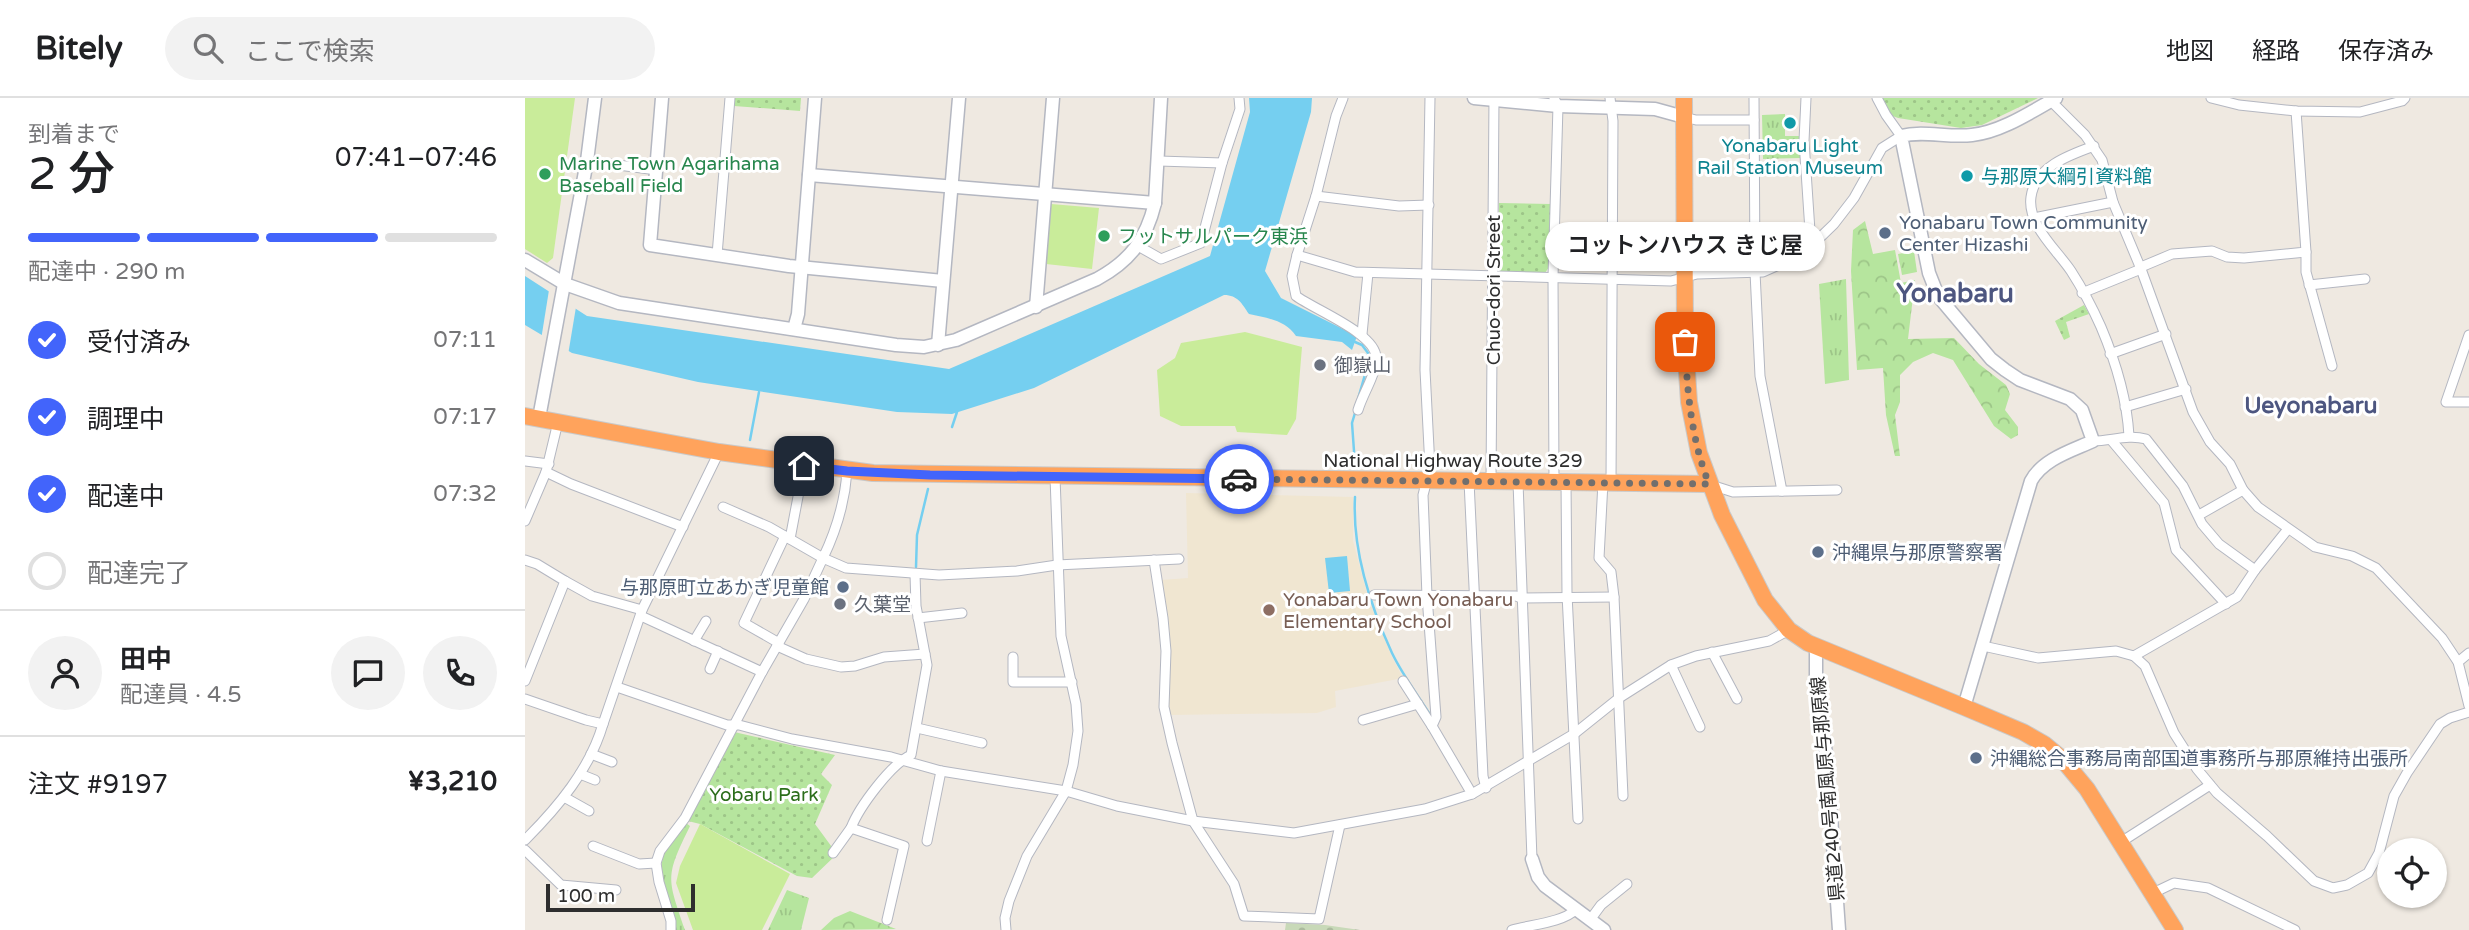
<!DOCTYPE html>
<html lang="ja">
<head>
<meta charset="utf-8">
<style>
  :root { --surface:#fff; --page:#f2f2f2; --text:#202124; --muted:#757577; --line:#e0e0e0; --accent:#4264fb }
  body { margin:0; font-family:"Varela Round","Noto Sans JP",sans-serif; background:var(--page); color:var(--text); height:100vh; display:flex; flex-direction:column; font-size:26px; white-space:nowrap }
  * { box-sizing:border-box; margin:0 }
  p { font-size:23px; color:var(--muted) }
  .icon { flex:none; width:38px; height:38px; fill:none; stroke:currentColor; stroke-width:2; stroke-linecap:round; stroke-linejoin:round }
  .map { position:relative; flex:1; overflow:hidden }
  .side { display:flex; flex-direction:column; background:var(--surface); width:525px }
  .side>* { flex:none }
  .controls { position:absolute; left:1852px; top:740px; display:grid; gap:14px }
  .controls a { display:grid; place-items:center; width:70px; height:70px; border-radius:50%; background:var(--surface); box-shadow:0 2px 5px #0004; font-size:35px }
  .scale { position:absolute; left:21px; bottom:18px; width:149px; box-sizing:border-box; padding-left:7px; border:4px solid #2e2e2e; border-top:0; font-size:19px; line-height:24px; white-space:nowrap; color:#2e2e2e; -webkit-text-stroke:5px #fff; paint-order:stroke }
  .pin { position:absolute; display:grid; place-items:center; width:60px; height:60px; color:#fff; margin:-30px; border-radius:14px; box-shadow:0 4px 10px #0006 }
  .courier { position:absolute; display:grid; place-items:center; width:70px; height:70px; margin:-35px; border:5px solid #4264fb; border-radius:50%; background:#fff; color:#222; box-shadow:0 2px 9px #0007 }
  .bubble { position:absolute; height:49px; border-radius:24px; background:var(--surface); box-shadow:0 2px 5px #0004; font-size:23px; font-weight:600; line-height:49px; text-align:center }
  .overview em { font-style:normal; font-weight:600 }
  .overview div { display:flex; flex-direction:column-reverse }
  .overview { display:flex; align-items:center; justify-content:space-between; height:119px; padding:0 28px }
  h1 { font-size:46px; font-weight:600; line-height:52px }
  .bar { display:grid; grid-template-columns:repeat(4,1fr); gap:10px 7px; align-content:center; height:84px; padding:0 28px }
  .bar i { height:9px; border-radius:5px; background:var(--line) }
  .bar .active { background:var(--accent) }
  .bar p { grid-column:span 4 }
  .line { display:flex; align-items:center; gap:18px; padding:0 28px; border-top:2px solid var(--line) }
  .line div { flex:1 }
  .round { display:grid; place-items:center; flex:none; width:74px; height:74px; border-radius:37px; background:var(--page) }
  ol { padding:0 28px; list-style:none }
  li { display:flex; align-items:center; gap:21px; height:77px }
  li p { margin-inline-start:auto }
  li .icon { padding:7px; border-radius:50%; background:var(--accent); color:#fff; stroke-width:4 }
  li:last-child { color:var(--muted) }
  li i { width:38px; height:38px; border:4px solid var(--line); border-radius:50% }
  header { display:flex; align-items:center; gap:42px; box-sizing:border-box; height:98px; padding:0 35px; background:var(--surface); border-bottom:2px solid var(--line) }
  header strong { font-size:33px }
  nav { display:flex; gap:38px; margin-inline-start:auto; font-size:24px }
  .search { width:490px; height:63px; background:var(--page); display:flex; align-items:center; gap:18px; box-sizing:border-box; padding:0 24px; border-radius:38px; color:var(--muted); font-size:26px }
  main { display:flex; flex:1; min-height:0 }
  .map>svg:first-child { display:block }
</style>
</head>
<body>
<header>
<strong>Bitely</strong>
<div class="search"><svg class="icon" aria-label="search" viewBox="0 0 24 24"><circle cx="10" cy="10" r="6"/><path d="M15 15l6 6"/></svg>ここで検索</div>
<nav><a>地図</a><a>経路</a><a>保存済み</a></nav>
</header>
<main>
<section class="side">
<div class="overview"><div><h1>2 分</h1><p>到着まで</p></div><em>07:41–07:46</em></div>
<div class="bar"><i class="active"></i><i class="active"></i><i class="active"></i><i></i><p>配達中 · 290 m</p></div>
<ol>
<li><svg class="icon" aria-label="check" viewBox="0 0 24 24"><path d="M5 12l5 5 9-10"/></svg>受付済み<p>07:11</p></li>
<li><svg class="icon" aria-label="check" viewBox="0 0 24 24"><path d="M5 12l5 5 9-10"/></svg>調理中<p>07:17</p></li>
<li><svg class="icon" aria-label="check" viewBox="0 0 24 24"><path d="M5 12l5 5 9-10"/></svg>配達中<p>07:32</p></li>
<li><i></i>配達完了</li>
</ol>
<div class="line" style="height:126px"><a class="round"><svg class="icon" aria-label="person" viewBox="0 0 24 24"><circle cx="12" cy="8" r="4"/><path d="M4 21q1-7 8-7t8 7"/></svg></a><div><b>田中</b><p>配達員 · 4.5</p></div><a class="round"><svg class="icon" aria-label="chat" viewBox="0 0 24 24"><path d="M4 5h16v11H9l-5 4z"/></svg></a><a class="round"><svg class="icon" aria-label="phone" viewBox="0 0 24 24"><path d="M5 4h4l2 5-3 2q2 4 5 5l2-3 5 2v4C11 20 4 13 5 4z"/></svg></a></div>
<div class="line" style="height:91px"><div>注文 #9197</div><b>¥3,210</b></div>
</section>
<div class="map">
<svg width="1944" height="832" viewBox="0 0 1944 832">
  <defs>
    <pattern id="grass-tufts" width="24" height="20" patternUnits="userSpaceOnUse" patternTransform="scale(1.75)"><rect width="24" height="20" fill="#b6e59e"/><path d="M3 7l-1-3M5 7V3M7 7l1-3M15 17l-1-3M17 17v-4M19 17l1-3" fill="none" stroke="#9dc588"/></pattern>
    <pattern id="forest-crowns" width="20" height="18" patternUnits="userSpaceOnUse" patternTransform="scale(1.75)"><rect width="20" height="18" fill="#b6e59e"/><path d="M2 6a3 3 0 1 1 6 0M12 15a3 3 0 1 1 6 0" fill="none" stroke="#9dc588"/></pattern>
    <pattern id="cemetery-stones" width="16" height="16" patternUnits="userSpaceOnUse" patternTransform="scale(1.75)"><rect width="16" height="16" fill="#c8d9b8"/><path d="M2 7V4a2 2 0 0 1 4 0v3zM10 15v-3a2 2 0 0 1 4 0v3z" fill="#acbb9e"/></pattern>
    <pattern id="park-dots" width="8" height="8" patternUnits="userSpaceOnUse" patternTransform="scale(1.75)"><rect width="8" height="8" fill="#b6e59e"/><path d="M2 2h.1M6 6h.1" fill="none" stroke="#9dc588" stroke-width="1.8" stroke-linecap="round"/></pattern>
  </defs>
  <rect width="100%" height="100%" fill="#efe9e1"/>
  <polygon fill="#f0e6d1" points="661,395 828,399 828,443 844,503 866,557 878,580 810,593 811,609 792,615 643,617 636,482 663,480"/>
  <g fill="url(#grass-tufts)">
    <polygon points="1260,16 1260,38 1275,38 1276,60 1238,61 1237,17"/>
    <polygon points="1389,153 1392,174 1377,177 1373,156"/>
    <polygon points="1321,181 1324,282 1300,286 1294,186"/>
    <path d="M161,725l4,3c-25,51 -23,51 -5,104h-11c-6,-26 -21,-61 -6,-86 5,-7 12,-14 18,-21z"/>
    <polygon points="262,792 284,800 276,832 243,832"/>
  </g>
  <g fill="url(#forest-crowns)">
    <polygon points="1340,123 1348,156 1370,152 1376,185 1390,182 1383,241 1429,240 1454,266 1481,287 1485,296 1480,312 1493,329 1493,337 1486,341 1469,328 1428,262 1408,255 1388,264 1375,277 1375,304 1370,317 1375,358 1370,358 1361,317 1358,270 1332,272 1326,173 1328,132"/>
    <polygon points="325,813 371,831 372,831 296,832 309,820"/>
  </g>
  <polygon fill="url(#cemetery-stones)" points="761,825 800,827 835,832 760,832"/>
  <g fill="url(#park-dots)">
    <polygon points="210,0 276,0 275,13 209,8"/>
    <polygon points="1357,0 1513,0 1457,27 1436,30 1373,20 1365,17"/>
    <polygon points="974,105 1026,106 1024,169 1020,175 974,173"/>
    <polygon points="1559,207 1564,216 1541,224 1545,239 1539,242 1530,223"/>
    <polygon points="209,634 310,657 296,676 307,687 290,726 312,756 287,780 272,778 175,726 163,723"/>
  </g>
  <g fill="#c9ec9a">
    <polygon points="0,0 50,0 28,160 22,165 0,151"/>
    <polygon points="526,106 574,110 567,171 521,166"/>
    <polygon points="720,234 777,249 771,321 762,337 712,334 710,328 656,328 635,318 632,272 650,260 656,245"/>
    <polygon points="175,726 265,776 237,832 168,832 151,785 155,768"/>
  </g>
  <g fill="#75cff0">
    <path d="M724,0h63l-1,14 -46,159 16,27 76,38 -5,14 -10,-8 -46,-6c-11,-16 -29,-18 -47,-22 -7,-10 -11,-19 -25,-19l-190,93 -82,26 -55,-2 -199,-30 -126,-29 -47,-28v-49l62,40 362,53 261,-113 40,-144z"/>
    <polygon points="822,458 825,493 804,495 800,460"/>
  </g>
  <polygon fill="#efe9e1" points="24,192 51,209 43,257 16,242"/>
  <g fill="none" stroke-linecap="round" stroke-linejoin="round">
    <g stroke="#75cff0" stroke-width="2.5">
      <polyline points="830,244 837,247 843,255 843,266 833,301"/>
      <polyline points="830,315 827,325 830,367"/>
      <polyline points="427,329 432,314"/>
      <polyline points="225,342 234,294"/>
      <path d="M830,399c-3,54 15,108 37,156 10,21 25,41 37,60"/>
      <polyline points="391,469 392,437 403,391"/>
    </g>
    <g stroke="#b4b7c1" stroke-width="11">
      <g id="street">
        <path d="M818,0l-7,18 -20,80 -19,59 -5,21 4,20c19,14 81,38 80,62 0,17 -13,35 -18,52"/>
        <polyline points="905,0 900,272 905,370 898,397 902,498 911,619 907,628 947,696"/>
        <polyline points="1029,0 1033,8 1028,179 1029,384"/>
        <polyline points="1085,0 1088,23 1086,384"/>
        <polyline points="1229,0 1230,174 1235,278 1257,393"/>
        <polyline points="1281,0 1279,43 1286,148"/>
        <polyline points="1686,0 1714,7 1771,13 1835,14 1877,3 1880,0"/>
        <polyline points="1526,3 1560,37 1577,62 1588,104 1616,171 1668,314 1685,344 1705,366 1718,392 1733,409 1790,449 1827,458 1851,470 1917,540 1933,564 1944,608"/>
        <polyline points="1159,19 1171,22 1229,22"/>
        <path d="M1569,48c-25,9 -59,21 -63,51 -4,28 26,53 40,74 11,17 22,38 30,56 14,33 26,73 28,109"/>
        <polyline points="62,63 132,72"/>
        <polyline points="634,63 697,65"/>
        <polyline points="791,98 874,108 904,107"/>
        <polyline points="1509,120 1588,104"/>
        <polyline points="613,148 636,161 676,145 697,65 715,11 714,0"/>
        <polyline points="1781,154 1781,174 1807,268"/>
        <polyline points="192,157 205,0"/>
        <polyline points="772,157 830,174 1146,183 1172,176 1238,174 1278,156 1309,126 1329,100 1357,50 1376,38 1361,17 1352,0"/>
        <polyline points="1616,169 1647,156 1687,153 1702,159 1719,160 1781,154 1771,13"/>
        <polyline points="1784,187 1840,181"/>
        <polyline points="1557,195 1616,171"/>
        <polyline points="837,236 843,175"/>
        <polyline points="1944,237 1921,304 1944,304"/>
        <polyline points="1585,256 1641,236"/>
        <polyline points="1600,309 1661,291"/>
        <path d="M1568,343c18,0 35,-7 53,-2l37,47 19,38 17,20 36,26"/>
        <polyline points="1587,343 1639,405 1651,452 1701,506"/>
        <polyline points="0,363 24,366"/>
        <polyline points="21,374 46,386 158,429"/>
        <polyline points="944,383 958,678 961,690"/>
        <polyline points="966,383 969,0"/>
        <polyline points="993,384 1007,761"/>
        <polyline points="1041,384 1042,496 1053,721"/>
        <polyline points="1078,384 1074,460 1086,474 1089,499 1098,698"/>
        <polyline points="1186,387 1208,394 1312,392"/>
        <path d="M198,409l46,20 54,31c13,-27 22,-57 24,-87"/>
        <polyline points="1674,417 1718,392"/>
        <polyline points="0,423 21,374 33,324"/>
        <polyline points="265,441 279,367"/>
        <polyline points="0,462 12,466 40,483 0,583"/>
        <polyline points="629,462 638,520 641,553 639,609 647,645 668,723 709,786 719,818 794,821 815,727"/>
        <polyline points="40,483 67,498 117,512"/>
        <polyline points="849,497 991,498 996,500 1089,499"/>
        <polyline points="116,518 237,574"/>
        <polyline points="393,520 437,515"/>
        <polyline points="169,543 181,523"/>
        <polyline points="254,545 219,525 260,438"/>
        <polyline points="252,548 281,561 316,569 330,568 359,559 400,556"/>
        <polyline points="1458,548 1513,560 1591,553 1609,558 1620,568 1649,635 1672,671 1692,695 1742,738 1789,783 1808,790 1822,787 1843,775 1854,755 1869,698 1882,675 1915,626 1925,620 1944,614"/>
        <polyline points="1187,554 1212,601"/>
        <polyline points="1609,558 1712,499 1730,472 1763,431"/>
        <polyline points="488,559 488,584 547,584"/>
        <polyline points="1933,564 1944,555"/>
        <polyline points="1146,567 1175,629"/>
        <polyline points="185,571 193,553"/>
        <polyline points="878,583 907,628"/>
        <polyline points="92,589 202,627 214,627 267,641 366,659 416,673 541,693 592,708 668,723 769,735 900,711 947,696 1049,636 1094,600 1146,567 1171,558 1244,543 1264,532"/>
        <polyline points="0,601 61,622 78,626 117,512 194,354"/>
        <polyline points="838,622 893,606"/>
        <polyline points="392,630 457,645"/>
        <polyline points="66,656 87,664"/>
        <polyline points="55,676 70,682"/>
        <polyline points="39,699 64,713"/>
        <path d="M0,742c33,-33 65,-71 78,-116"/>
        <polyline points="402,743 416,673"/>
        <polyline points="1596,744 1685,687"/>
        <polyline points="68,748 114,766 131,765"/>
        <polyline points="0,752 36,787 91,792"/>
        <polyline points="308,755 326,730"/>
        <polyline points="1628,795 1649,785 1683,790 1770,832"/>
        <path d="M362,822l17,-74 -53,-18c8,-21 40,-64 60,-73l16,-90 -11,-59 -1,-32"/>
        <polyline points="1065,822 1076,807 1102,786"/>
        <polyline points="146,832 146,823 134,784 131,765 135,753 160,720 237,574 279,501 298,460 321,470 414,477 492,473 532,467 654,461"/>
        <polyline points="481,832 480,820 484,803 502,758 541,693 548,667 553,633 551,606 536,538 530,379"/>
        <path d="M987,832c17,-5 52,-8 63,-20"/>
      </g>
    </g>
    <g stroke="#b4b7c1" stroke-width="15">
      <g id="secondary">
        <polyline points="137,0 125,147 264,168 418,183"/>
        <polyline points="949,0 1033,8 1130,11 1159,19"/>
        <polyline points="284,77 630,105"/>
        <path d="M0,162l40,24 54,19 277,42 28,2 32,-7 141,-61c33,-18 49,-39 58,-76l6,-105"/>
        <polyline points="511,209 528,0"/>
        <polyline points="269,231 273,216 290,0"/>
        <polyline points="413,247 434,0"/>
        <polyline points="14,320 62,63 70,0"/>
        <polyline points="1291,549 1291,587 1302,662 1314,832"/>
        <path d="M1439,609l67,-226c12,-22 40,-30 62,-40l-11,-31 -12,-11 -50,-19 -15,-10 -14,-11 -53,-63 -9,-23 -28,-137c23,-6 47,2 71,-1 29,-3 59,-23 84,-37"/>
        <polyline points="1007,761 1013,779 1020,788 1079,832"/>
      </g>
    </g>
    <g stroke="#c9c9c9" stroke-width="18">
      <g id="highway">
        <polyline points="1159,0 1160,244 1164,304 1174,355 1197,417 1240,502 1264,532 1283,545 1439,609 1498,634 1519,646 1537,661 1562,691 1650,832"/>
        <polyline points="0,318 194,354 348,375 1184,386"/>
      </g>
    </g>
    <use href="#street" stroke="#fff" stroke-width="9"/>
    <use href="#secondary" stroke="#fff" stroke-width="12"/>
    <use href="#highway" stroke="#ffa35c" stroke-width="16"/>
  </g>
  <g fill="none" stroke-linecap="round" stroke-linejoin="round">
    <path stroke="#726f6d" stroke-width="7" stroke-dasharray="0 12.6" d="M714,381l470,5c-18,-45 -22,-94 -24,-142"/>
    <polyline stroke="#4264fb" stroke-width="9" points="279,368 322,373 405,377 714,381"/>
  </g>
  <g fill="#0f9aa8" stroke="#fff" stroke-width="2.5">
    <circle cx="1265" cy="25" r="7"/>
    <circle cx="1442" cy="78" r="7"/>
  </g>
  <g fill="#2e9e5b" stroke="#fff" stroke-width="2.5">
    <circle cx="20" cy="76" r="7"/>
    <circle cx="579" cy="138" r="7"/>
  </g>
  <g fill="#5c6f8a" stroke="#fff" stroke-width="2.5">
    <circle cx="1360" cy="135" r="7"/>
    <circle cx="1293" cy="454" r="7"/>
    <circle cx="318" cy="489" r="7"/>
    <circle cx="1451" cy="660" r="7"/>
  </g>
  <g fill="#6b7280" stroke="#fff" stroke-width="2.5">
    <circle cx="795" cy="267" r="7"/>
    <circle cx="315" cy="506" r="7"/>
  </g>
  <circle fill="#8d6e63" stroke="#fff" stroke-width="2.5" cx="744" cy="512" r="7"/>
  <g text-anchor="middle" stroke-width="6" stroke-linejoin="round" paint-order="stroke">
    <g font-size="19" fill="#0d838f" stroke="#fff">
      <text x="1265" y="54">Yonabaru Light<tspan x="1265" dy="22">Rail Station Museum</tspan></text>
      <text x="1456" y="85" text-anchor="start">与那原大綱引資料館</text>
    </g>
    <g font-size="19" fill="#27864d" stroke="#fff" text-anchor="start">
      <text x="34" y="72">Marine Town Agarihama<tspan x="34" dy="22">Baseball Field</tspan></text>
      <text x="593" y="145">フットサルパーク東浜</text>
    </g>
    <g font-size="19" fill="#4e5e75" stroke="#fff" text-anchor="start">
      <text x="1374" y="131">Yonabaru Town Community<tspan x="1374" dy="22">Center Hizashi</tspan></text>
      <text x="1307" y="461">沖縄県与那原警察署</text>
      <text x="304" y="496" text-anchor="end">与那原町立あかぎ児童館</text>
      <text x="1465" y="667">沖縄総合事務局南部国道事務所与那原維持出張所</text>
    </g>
    <g font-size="19" fill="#2e2e2e" stroke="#fff">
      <text transform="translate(968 192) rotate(-90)" y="7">Chuo-dori Street</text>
      <text x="928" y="369">National Highway Route 329</text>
      <text transform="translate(1302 691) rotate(-95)" y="7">県道240号南風原与那原線</text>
    </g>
    <g font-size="19" fill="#5b616d" stroke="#fff" text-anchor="start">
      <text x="809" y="274">御嶽山</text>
      <text x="329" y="513">久葉堂</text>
    </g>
    <g font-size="19" fill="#785e54" stroke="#fff" text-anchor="start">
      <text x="758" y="508">Yonabaru Town Yonabaru<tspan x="758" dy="22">Elementary School</tspan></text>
    </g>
    <g font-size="19" fill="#2c6e1b" stroke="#fff">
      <text x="239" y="703">Yobaru Park</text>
    </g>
    <g font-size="23" font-weight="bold" fill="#4d5680" stroke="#fff">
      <text x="1786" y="315">Ueyonabaru</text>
    </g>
    <g font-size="26" font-weight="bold" fill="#4d5680" stroke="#fff">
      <text x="1430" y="204">Yonabaru</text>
    </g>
  </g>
</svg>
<div class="controls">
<a><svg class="icon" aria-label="locate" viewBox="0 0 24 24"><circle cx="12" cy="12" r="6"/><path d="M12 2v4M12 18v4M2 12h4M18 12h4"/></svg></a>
</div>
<div class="scale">100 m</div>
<div class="pin" style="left:1160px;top:244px;background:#ea580c"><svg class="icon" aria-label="bag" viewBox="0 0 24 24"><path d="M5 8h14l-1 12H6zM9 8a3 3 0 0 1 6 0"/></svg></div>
<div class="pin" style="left:279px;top:368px;background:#1f2937"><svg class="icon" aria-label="home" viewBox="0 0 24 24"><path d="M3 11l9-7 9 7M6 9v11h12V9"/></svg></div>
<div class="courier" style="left:714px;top:381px"><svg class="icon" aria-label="car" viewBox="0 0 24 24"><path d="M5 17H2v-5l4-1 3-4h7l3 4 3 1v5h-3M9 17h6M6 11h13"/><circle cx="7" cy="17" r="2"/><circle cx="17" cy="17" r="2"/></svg></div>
<div class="bubble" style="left:1020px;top:124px;width:280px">コットンハウス きじ屋</div>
</div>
</main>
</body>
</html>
